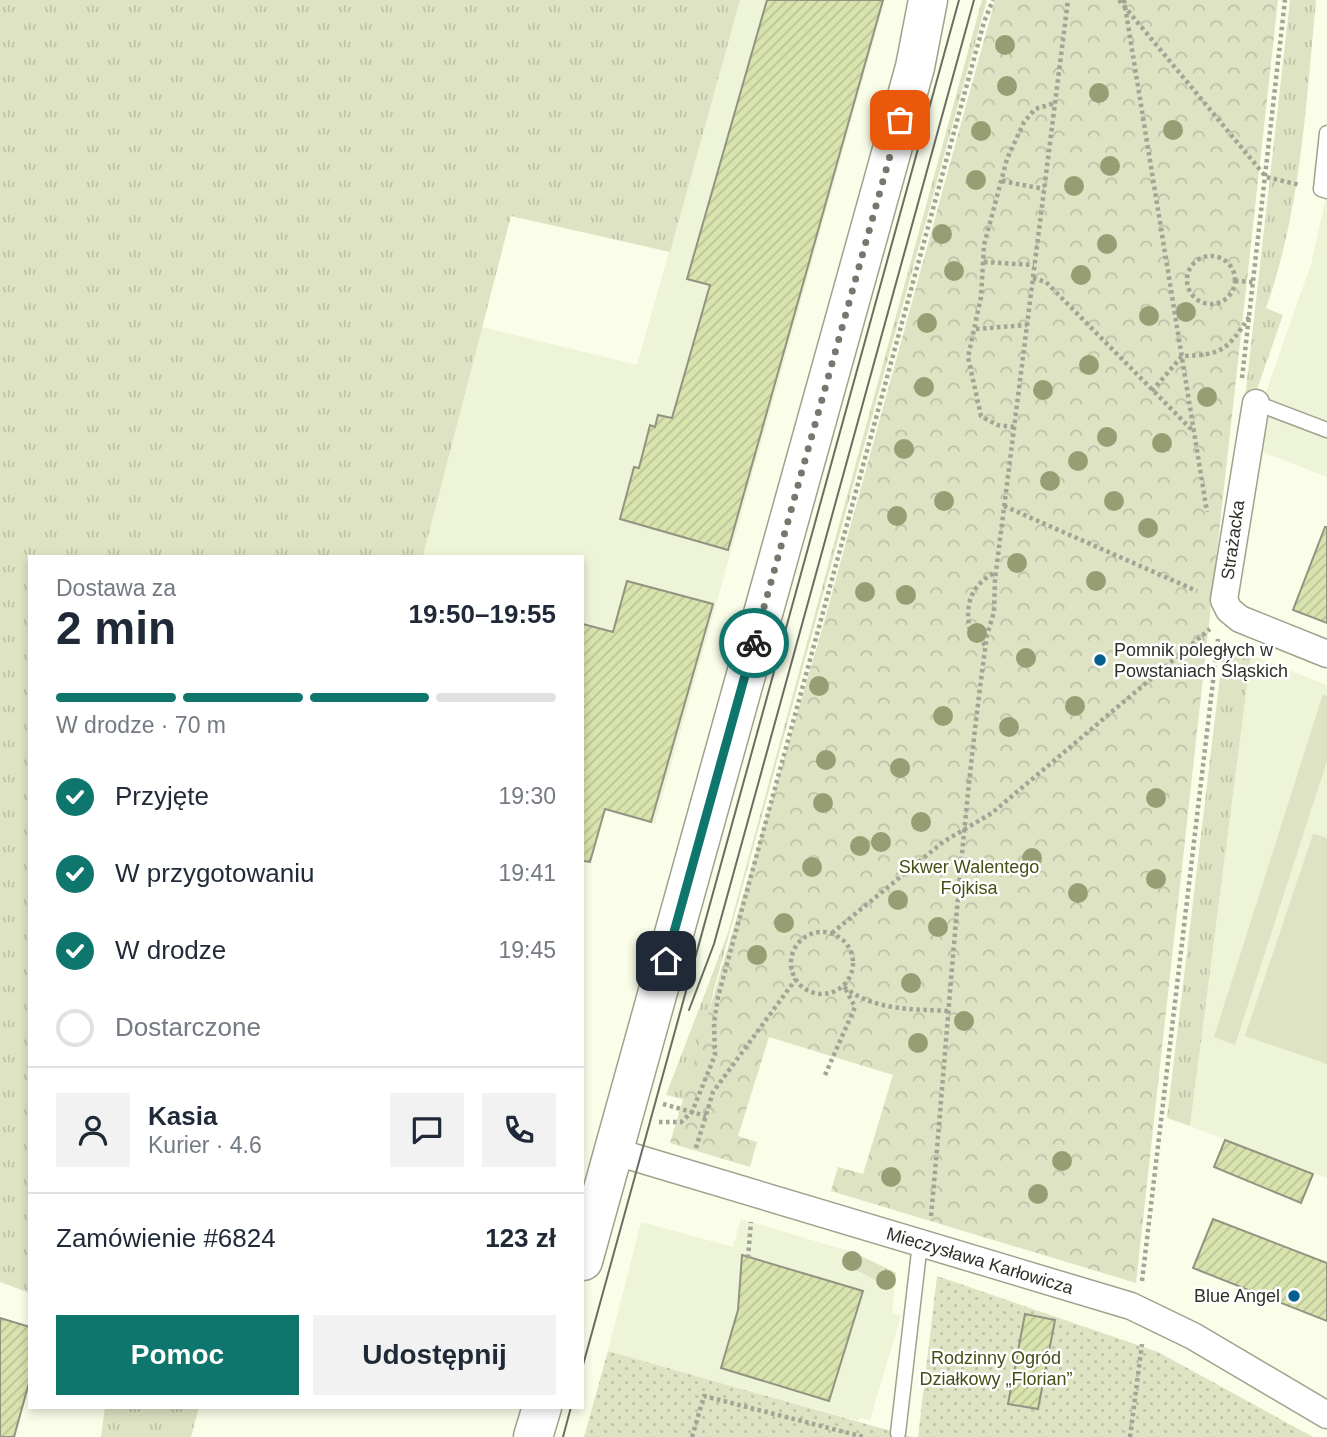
<!DOCTYPE html>
<html lang="pl">
<head>
<meta charset="utf-8">
<style>
  :root { --surface:#fff; --page:#f2f2f3; --text:#1f2937; --muted:#747a83; --line:#e0e1e3; --accent:#0f766e }
  body { margin:0; font-family:Arial,sans-serif; background:var(--page); color:var(--text); height:100vh; display:flex; flex-direction:column; font-size:26px; white-space:nowrap }
  * { box-sizing:border-box; margin:0 }
  p { font-size:23px; color:var(--muted) }
  .icon { flex:none; width:38px; height:38px; fill:none; stroke:currentColor; stroke-width:2; stroke-linecap:round; stroke-linejoin:round }
  .map { position:relative; flex:1; overflow:hidden }
  .sheet { position:absolute; left:28px; top:555px; width:556px; height:854px; display:flex; flex-direction:column; background:var(--surface); border-radius:0px; box-shadow:0 4px 10px #0003 }
  .sheet>* { flex:none }
  .pin { position:absolute; display:grid; place-items:center; width:60px; height:60px; color:#fff; margin:-30px; border-radius:14px; box-shadow:0 4px 10px #0006 }
  .courier { position:absolute; display:grid; place-items:center; width:70px; height:70px; margin:-35px; border:5px solid #0f766e; border-radius:50%; background:#fff; color:#222; box-shadow:0 2px 9px #0007 }
  .headline em { font-style:normal; font-weight:700 }
  .headline div { display:flex; flex-direction:column-reverse }
  .headline { display:flex; align-items:center; justify-content:space-between; height:119px; padding:0 28px }
  h1 { font-size:46px; font-weight:700; line-height:52px }
  .bar { display:grid; grid-template-columns:repeat(4,1fr); gap:10px 7px; align-content:center; height:84px; padding:0 28px }
  .bar i { height:9px; border-radius:5px; background:var(--line) }
  .bar .on { background:var(--accent) }
  .bar p { grid-column:span 4 }
  .line { display:flex; align-items:center; gap:18px; padding:0 28px; border-top:2px solid var(--line) }
  .line div { flex:1 }
  .round { display:grid; place-items:center; flex:none; width:74px; height:74px; border-radius:0px; background:var(--page) }
  ol { padding:0 28px; list-style:none }
  li { display:flex; align-items:center; gap:21px; height:77px }
  li p { margin-inline-start:auto }
  li .icon { padding:7px; border-radius:50%; background:var(--accent); color:#fff; stroke-width:4 }
  li:last-child { color:var(--muted) }
  li i { width:38px; height:38px; border:4px solid var(--line); border-radius:50% }
  .primary-button { display:flex; gap:14px; margin-top:auto; padding:14px 28px }
  .primary-button a { flex:1; height:80px; border-radius:0px; background:var(--accent); color:#fff; font-size:28px; font-weight:700; line-height:80px; text-align:center }
  .primary-button a+a { background:var(--page); color:var(--text) }
  .map>svg:first-child { display:block }
</style>
</head>
<body>
<div class="map">
<svg width="1327" height="1437" viewBox="0 0 1327 1437">
  <defs>
    <pattern id="grass-tufts" width="24" height="20" patternUnits="userSpaceOnUse" patternTransform="scale(1.75)"><rect width="24" height="20" fill="#dde3c3"/><path d="M3 7l-1-3M5 7V3M7 7l1-3M15 17l-1-3M17 17v-4M19 17l1-3" fill="none" stroke="#bec3a8"/></pattern>
    <pattern id="forest-crowns" width="20" height="18" patternUnits="userSpaceOnUse" patternTransform="scale(1.75)"><rect width="20" height="18" fill="#dde3c3"/><path d="M2 6a3 3 0 1 1 6 0M12 15a3 3 0 1 1 6 0" fill="none" stroke="#bec3a8"/></pattern>
    <pattern id="garden-dots" width="8" height="8" patternUnits="userSpaceOnUse" patternTransform="scale(1.75)"><rect width="8" height="8" fill="#dde3c3"/><path d="M2 2h.1M6 6h.1" fill="none" stroke="#bec3a8" stroke-width="1.8" stroke-linecap="round"/></pattern>
    <pattern id="building-hatch" width="6" height="6" patternUnits="userSpaceOnUse" patternTransform="scale(1.75)"><rect width="6" height="6" fill="#d8e3ad"/><path d="M-1 1l2-2M0 6l6-6M5 7l2-2" fill="none" stroke="#bac395"/></pattern>
  </defs>
  <rect width="100%" height="100%" fill="#fafee9"/>
  <g fill="#edf4d7">
    <polygon points="740,0 885,0 655,823 583,803 583,556 423,556 482,327 637,365"/>
    <polygon points="1326,197 1327,197 1327,477 1252,448 1260,409 1311,264"/>
    <polygon points="1251,655 1327,685 1327,1178 1190,1126"/>
    <polygon points="741,1219 855,1253 896,1273 892,1313 901,1316 870,1420 860,1418 858,1421 608,1351 641,1222 733,1247"/>
  </g>
  <g fill="url(#grass-tufts)">
    <polygon points="0,0 740,0 670,252 511,216 423,556 30,556 30,1293 0,1282"/>
    <polygon points="982,0 987,0 713,993 691,1101 666,1095 728,933"/>
    <path d="M1290,0h26c-10,104 -15,209 -50,308l17,7 -30,86 -8,-3z"/>
    <polygon points="1224,643 1251,655 1190,1126 1167,1118"/>
    <polygon points="855,1253 896,1273 894,1284 889,1287 848,1266 846,1260"/>
    <polygon points="105,1407 199,1407 191,1437 101,1437"/>
  </g>
  <polygon fill="url(#forest-crowns)" points="995,0 1278,0 1136,1283 831,1191 838,1167 863,1174 893,1075 769,1037 738,1136 757,1142 750,1167 670,1143 821,633"/>
  <g fill="url(#garden-dots)">
    <polygon points="937,1276 1158,1352 1313,1437 918,1437"/>
    <polygon points="608,1351 912,1437 584,1437"/>
  </g>
  <g fill="#dde3c3">
    <polygon points="1323,694 1327,696 1327,761 1235,1045 1214,1037"/>
    <polygon points="1313,834 1327,838 1327,1064 1245,1036"/>
  </g>
  <g fill="url(#building-hatch)" stroke="#909481" stroke-width="2">
    <polygon points="767,0 883,0 728,550 620,519 634,467 639,468 650,425 655,427 658,415 672,418 710,285 687,279"/>
    <polygon points="1325,527 1327,527 1327,623 1293,610"/>
    <polygon points="627,581 713,604 651,822 605,809 590,862 583,861 583,624 613,632"/>
    <polygon points="1225,1140 1313,1174 1301,1203 1214,1167"/>
    <polygon points="1213,1219 1327,1263 1327,1321 1193,1268"/>
    <polygon points="742,1255 863,1291 829,1401 721,1368 738,1310"/>
    <polygon points="1025,1314 1055,1320 1038,1409 1008,1404"/>
    <polygon points="0,1318 30,1327 30,1379 14,1437 0,1437"/>
  </g>
  <g fill="none" stroke-linecap="round" stroke-linejoin="round">
    <g stroke="#9ea28e" stroke-width="17">
      <g id="service">
        <polyline points="1327,133 1321,189 1327,191"/>
        <polyline points="1256,403 1327,430"/>
        <polyline points="898,1433 920,1243"/>
      </g>
    </g>
    <g stroke="#9ea28e" stroke-width="29">
      <g id="minor">
        <polyline points="1256,403 1224,600 1229,610 1240,619 1327,654"/>
        <path id="s1" d="M613,1151l518,155 62,30 134,79"/>
      </g>
    </g>
    <g stroke="#9ea28e" stroke-width="41">
      <g id="secondary">
        <polyline points="583,1261 915,67 928,0"/>
        <polyline points="533,1437 542,1407"/>
      </g>
    </g>
    <g stroke="#a2a596" stroke-width="4.5" stroke-dasharray="3.5 3.5" stroke-linecap="butt">
      <polyline points="1119,0 1266,177 1300,185"/>
      <polyline points="1124,0 1207,512"/>
      <polyline points="1002,181 1044,189"/>
      <circle cx="1211" cy="280" r="24"/>
      <polyline points="984,262 1034,265"/>
      <polyline points="1033,278 1046,282 1194,432"/>
      <polyline points="1235,281 1254,282"/>
      <polyline points="976,329 1027,325"/>
      <polyline points="1242,378 1285,0"/>
      <path d="M1152,391l30,-35c39,-1 45,-5 67,-39"/>
      <polyline points="1014,427 997,425 981,416 968,357 981,297 984,245 1007,159 1024,122 1035,109 1055,103"/>
      <polyline points="1004,506 1197,591"/>
      <path d="M985,645l-15,-15c-6,-26 2,-46 26,-58"/>
      <circle cx="822" cy="963" r="31"/>
      <polyline points="832,933 943,842 992,813 1210,629"/>
      <path d="M844,987c31,24 68,22 106,24"/>
      <polyline points="825,1075 855,1007 846,990"/>
      <polyline points="663,1104 706,1116"/>
      <polyline points="659,1122 681,1122 692,1112 715,1055 714,1023 718,997 984,22 993,0"/>
      <polyline points="696,1148 713,1092 796,979"/>
      <path d="M931,1216c18,-194 29,-388 56,-581l7,-23 1,-33 73,-579"/>
      <polyline points="748,1258 751,1222"/>
      <polyline points="1142,1281 1218,639"/>
      <polyline points="692,1437 704,1396 864,1437"/>
      <polyline points="1130,1437 1142,1344"/>
    </g>
    <use href="#service" stroke="#fff" stroke-width="14"/>
    <use href="#minor" stroke="#fff" stroke-width="26"/>
    <use href="#secondary" stroke="#fff" stroke-width="38"/>
    <g stroke="#6a6d61" stroke-width="2">
      <polyline points="689,1010 714,944 974,0"/>
      <polyline points="583,1365 959,0"/>
      <polyline points="563,1437 571,1407"/>
    </g>
  </g>
  <g fill="#989e74">
    <circle cx="1005" cy="45" r="10"/>
    <circle cx="1007" cy="86" r="10"/>
    <circle cx="1099" cy="93" r="10"/>
    <circle cx="1173" cy="130" r="10"/>
    <circle cx="981" cy="131" r="10"/>
    <circle cx="1110" cy="166" r="10"/>
    <circle cx="976" cy="180" r="10"/>
    <circle cx="1074" cy="186" r="10"/>
    <circle cx="942" cy="234" r="10"/>
    <circle cx="1107" cy="244" r="10"/>
    <circle cx="954" cy="271" r="10"/>
    <circle cx="1081" cy="275" r="10"/>
    <circle cx="1186" cy="312" r="10"/>
    <circle cx="1149" cy="316" r="10"/>
    <circle cx="927" cy="323" r="10"/>
    <circle cx="1089" cy="365" r="10"/>
    <circle cx="924" cy="387" r="10"/>
    <circle cx="1043" cy="390" r="10"/>
    <circle cx="1207" cy="397" r="10"/>
    <circle cx="1107" cy="437" r="10"/>
    <circle cx="1162" cy="443" r="10"/>
    <circle cx="904" cy="449" r="10"/>
    <circle cx="1078" cy="461" r="10"/>
    <circle cx="1050" cy="481" r="10"/>
    <circle cx="944" cy="501" r="10"/>
    <circle cx="1114" cy="501" r="10"/>
    <circle cx="897" cy="516" r="10"/>
    <circle cx="1148" cy="528" r="10"/>
    <circle cx="1017" cy="563" r="10"/>
    <circle cx="1096" cy="581" r="10"/>
    <circle cx="865" cy="592" r="10"/>
    <circle cx="906" cy="595" r="10"/>
    <circle cx="977" cy="633" r="10"/>
    <circle cx="1026" cy="658" r="10"/>
    <circle cx="819" cy="686" r="10"/>
    <circle cx="1075" cy="706" r="10"/>
    <circle cx="943" cy="716" r="10"/>
    <circle cx="1009" cy="727" r="10"/>
    <circle cx="826" cy="760" r="10"/>
    <circle cx="900" cy="768" r="10"/>
    <circle cx="1156" cy="798" r="10"/>
    <circle cx="823" cy="803" r="10"/>
    <circle cx="921" cy="822" r="10"/>
    <circle cx="881" cy="842" r="10"/>
    <circle cx="860" cy="846" r="10"/>
    <circle cx="1032" cy="858" r="10"/>
    <circle cx="812" cy="867" r="10"/>
    <circle cx="1156" cy="879" r="10"/>
    <circle cx="1078" cy="893" r="10"/>
    <circle cx="898" cy="900" r="10"/>
    <circle cx="784" cy="923" r="10"/>
    <circle cx="938" cy="927" r="10"/>
    <circle cx="757" cy="955" r="10"/>
    <circle cx="911" cy="983" r="10"/>
    <circle cx="964" cy="1021" r="10"/>
    <circle cx="918" cy="1043" r="10"/>
    <circle cx="1062" cy="1161" r="10"/>
    <circle cx="891" cy="1177" r="10"/>
    <circle cx="1038" cy="1194" r="10"/>
    <circle cx="852" cy="1261" r="10"/>
    <circle cx="886" cy="1280" r="10"/>
  </g>
  <g fill="none" stroke-linecap="round" stroke-linejoin="round">
    <polyline stroke="#75786c" stroke-width="7" stroke-dasharray="0 12.6" points="754,643 900,120"/>
    <polyline stroke="#0f766e" stroke-width="9" points="666,961 754,643"/>
  </g>
  <g fill="#045e8f" stroke="#fff" stroke-width="2.5">
    <circle cx="1100" cy="660" r="7"/>
    <circle cx="1294" cy="1296" r="7"/>
  </g>
  <g text-anchor="middle" stroke-width="5" stroke-linejoin="round" paint-order="stroke">
    <g font-size="18" fill="#2e3028" stroke="#fff">
      <text transform="translate(1233 540) rotate(-82)" y="6">Strażacka</text>
      <text dy="6" stroke="none"><textPath href="#s1" startOffset="383">Mieczysława Karłowicza</textPath></text>
    </g>
    <g font-size="18" fill="#2e3028" stroke="#fff" text-anchor="start">
      <text x="1114" y="656">Pomnik poległych w<tspan x="1114" dy="21">Powstaniach Śląskich</tspan></text>
      <text x="1280" y="1302" text-anchor="end">Blue Angel</text>
    </g>
    <g font-size="18" fill="#474f15" stroke="#fff">
      <text x="969" y="873">Skwer Walentego<tspan x="969" dy="21">Fojkisa</tspan></text>
      <text x="996" y="1364">Rodzinny Ogród<tspan x="996" dy="21">Działkowy „Florian”</tspan></text>
    </g>
  </g>
</svg>
<div class="pin" style="left:900px;top:120px;background:#ea580c"><svg class="icon" aria-label="bag" viewBox="0 0 24 24"><path d="M5 8h14l-1 12H6zM9 8a3 3 0 0 1 6 0"/></svg></div>
<div class="pin" style="left:666px;top:961px;background:#1f2937"><svg class="icon" aria-label="home" viewBox="0 0 24 24"><path d="M3 11l9-7 9 7M6 9v11h12V9"/></svg></div>
<div class="courier" style="left:754px;top:643px"><svg class="icon" aria-label="bike" viewBox="0 0 24 24"><circle cx="6" cy="16" r="4"/><circle cx="18" cy="16" r="4"/><path d="M6 16l4-8h5l3 8M10 8l3 8H6M13 5h3"/></svg></div>
<section class="sheet">
<div class="headline"><div><h1>2 min</h1><p>Dostawa za</p></div><em>19:50–19:55</em></div>
<div class="bar"><i class="on"></i><i class="on"></i><i class="on"></i><i></i><p>W drodze · 70 m</p></div>
<ol>
<li><svg class="icon" aria-label="check" viewBox="0 0 24 24"><path d="M5 12l5 5 9-10"/></svg>Przyjęte<p>19:30</p></li>
<li><svg class="icon" aria-label="check" viewBox="0 0 24 24"><path d="M5 12l5 5 9-10"/></svg>W przygotowaniu<p>19:41</p></li>
<li><svg class="icon" aria-label="check" viewBox="0 0 24 24"><path d="M5 12l5 5 9-10"/></svg>W drodze<p>19:45</p></li>
<li><i></i>Dostarczone</li>
</ol>
<div class="line" style="height:126px"><a class="round"><svg class="icon" aria-label="person" viewBox="0 0 24 24"><circle cx="12" cy="8" r="4"/><path d="M4 21q1-7 8-7t8 7"/></svg></a><div><b>Kasia</b><p>Kurier · 4.6</p></div><a class="round"><svg class="icon" aria-label="chat" viewBox="0 0 24 24"><path d="M4 5h16v11H9l-5 4z"/></svg></a><a class="round"><svg class="icon" aria-label="phone" viewBox="0 0 24 24"><path d="M5 4h4l2 5-3 2q2 4 5 5l2-3 5 2v4C11 20 4 13 5 4z"/></svg></a></div>
<div class="line" style="height:91px"><div>Zamówienie #6824</div><b>123 zł</b></div>
<div class="primary-button"><a>Pomoc</a><a>Udostępnij</a></div>
</section>
</div>
</body>
</html>
